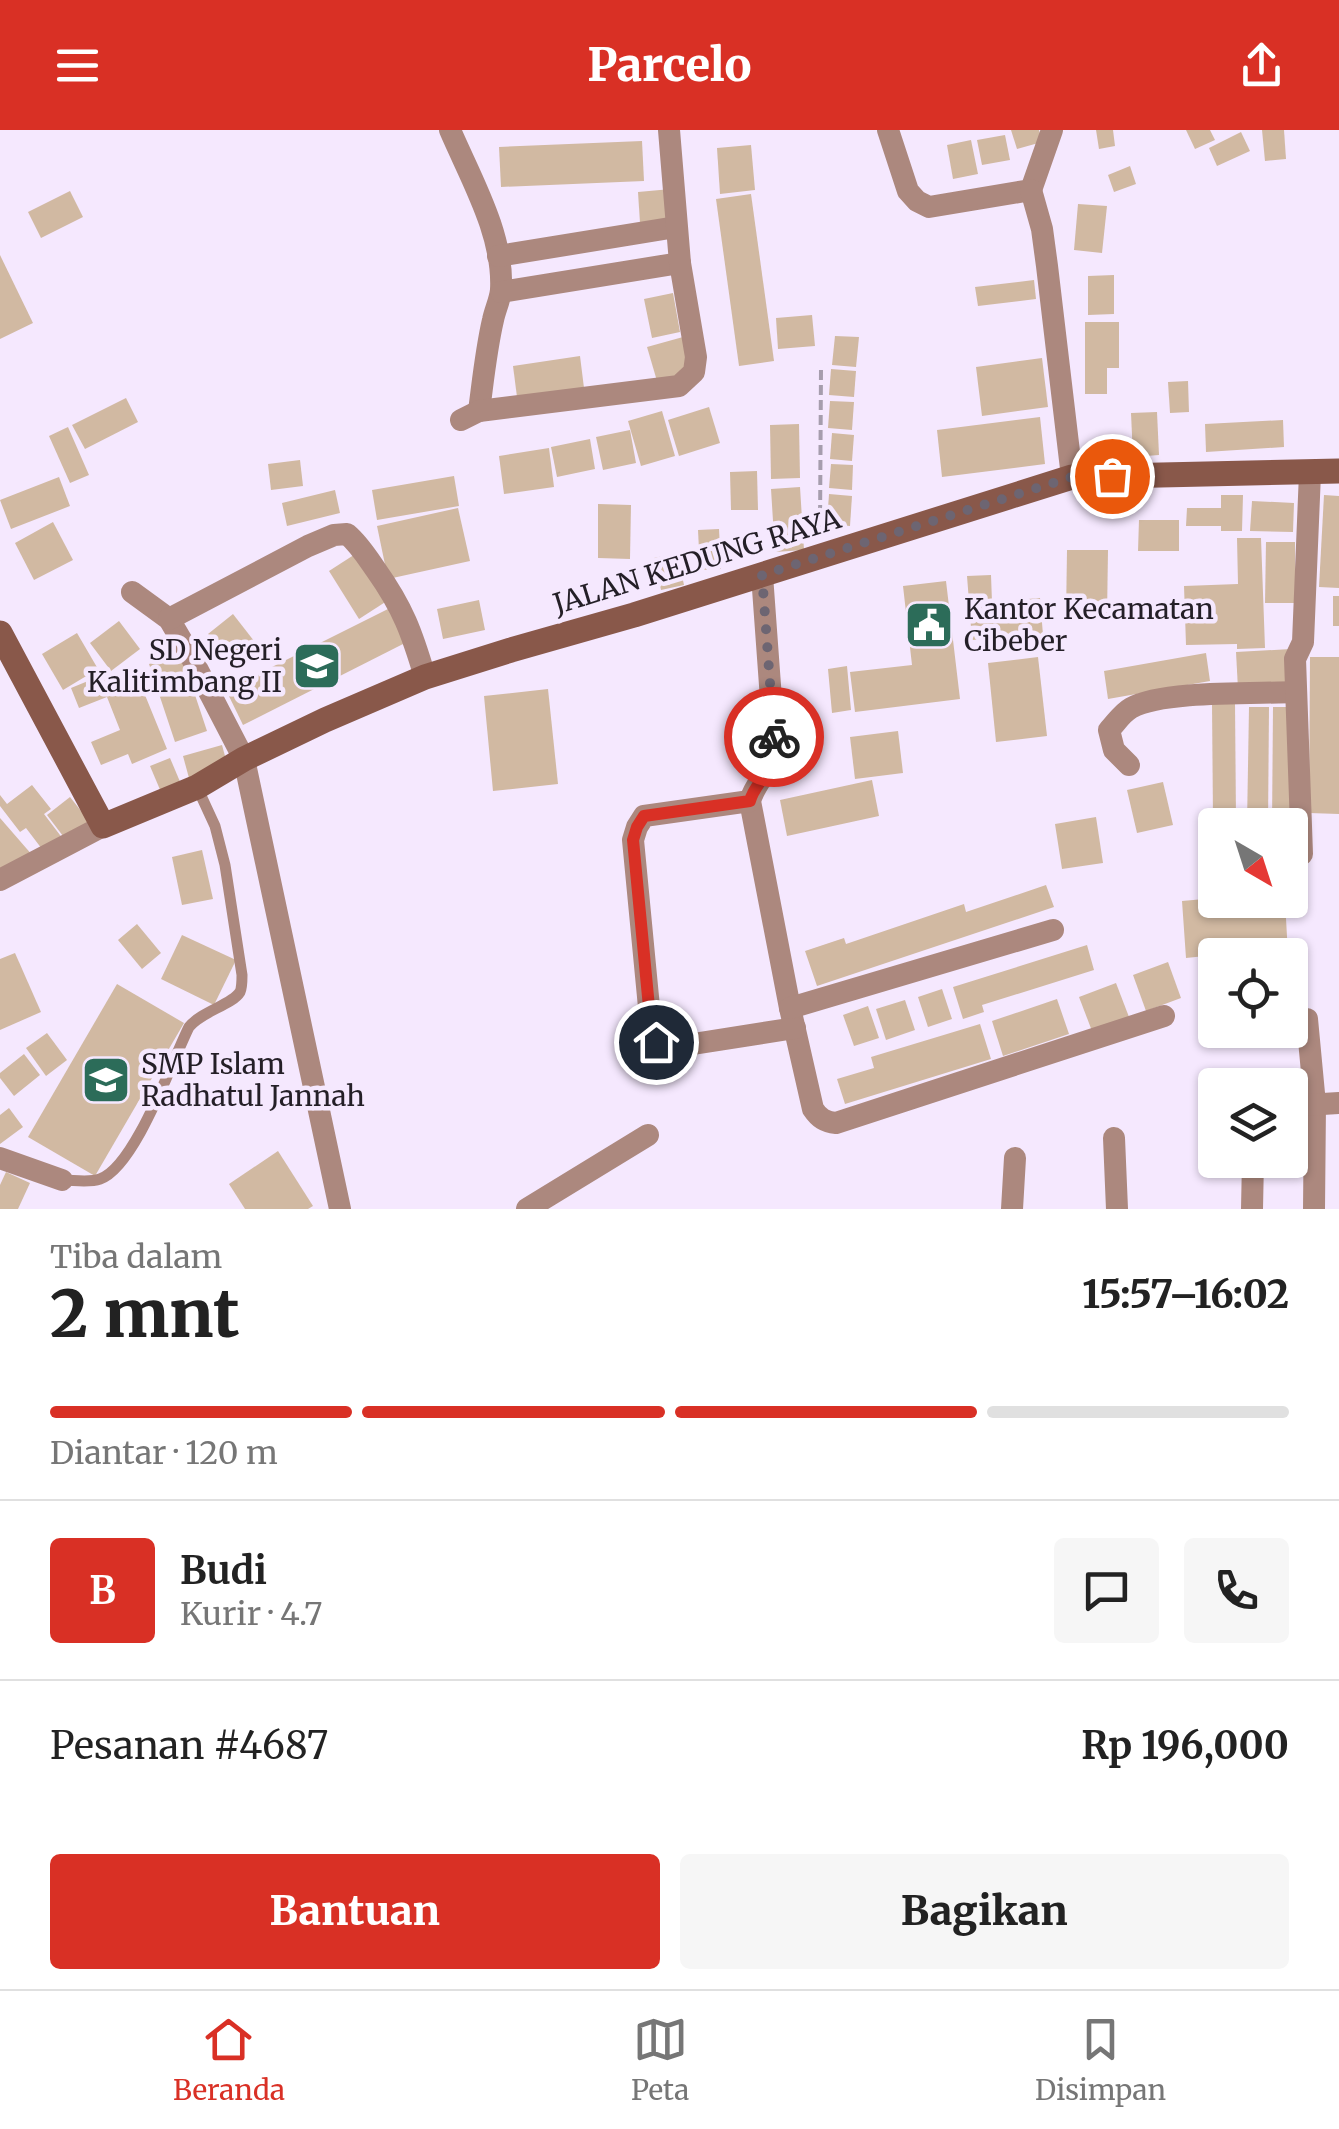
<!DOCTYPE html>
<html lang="id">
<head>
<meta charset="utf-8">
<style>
  :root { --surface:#fff; --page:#f6f6f6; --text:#222; --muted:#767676; --line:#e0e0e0; --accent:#d93025 }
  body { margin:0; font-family:Merriweather,serif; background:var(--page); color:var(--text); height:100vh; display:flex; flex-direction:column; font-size:38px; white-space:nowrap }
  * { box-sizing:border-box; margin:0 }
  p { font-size:32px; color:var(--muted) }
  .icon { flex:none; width:55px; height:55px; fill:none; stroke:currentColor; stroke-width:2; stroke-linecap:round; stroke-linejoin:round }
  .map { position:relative; height:1079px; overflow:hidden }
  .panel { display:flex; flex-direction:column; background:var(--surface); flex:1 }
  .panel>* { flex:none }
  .needle { width:65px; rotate:141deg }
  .tools { position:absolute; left:1198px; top:678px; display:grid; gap:20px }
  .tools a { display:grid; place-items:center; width:110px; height:110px; border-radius:10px; background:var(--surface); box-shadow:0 2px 8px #0004; font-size:50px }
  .pin { position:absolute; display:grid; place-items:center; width:85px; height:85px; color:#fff; margin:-42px; border:5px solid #fff; border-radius:50%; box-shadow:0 2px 10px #0007 }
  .courier { position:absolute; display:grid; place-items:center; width:100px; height:100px; margin:-50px; border:8px solid #d93025; border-radius:50%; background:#fff; color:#222; box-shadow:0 2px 12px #0007 }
  .head em { font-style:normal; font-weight:800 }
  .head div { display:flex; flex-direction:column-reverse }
  .head { display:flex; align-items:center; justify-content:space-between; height:170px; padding:0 50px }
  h1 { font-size:65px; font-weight:800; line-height:75px }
  .bar { display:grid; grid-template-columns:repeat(4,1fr); gap:15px 10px; align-content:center; height:120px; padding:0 50px }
  .bar i { height:12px; border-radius:8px; background:var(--line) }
  .bar .on { background:var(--accent) }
  .bar p { grid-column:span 4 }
  .line { display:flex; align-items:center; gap:25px; padding:0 50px; border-top:2px solid var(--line) }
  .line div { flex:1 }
  .round { display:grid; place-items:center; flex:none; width:105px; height:105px; border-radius:10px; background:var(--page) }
  .cta { display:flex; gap:20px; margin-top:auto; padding:20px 50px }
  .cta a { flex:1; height:115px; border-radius:10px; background:var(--accent); color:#fff; font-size:40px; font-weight:800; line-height:115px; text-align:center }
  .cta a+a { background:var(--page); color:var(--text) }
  header { display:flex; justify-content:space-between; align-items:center; height:130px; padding:0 50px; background:var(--accent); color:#fff; font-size:45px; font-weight:800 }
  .dock { display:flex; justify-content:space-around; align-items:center; height:140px; border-top:2px solid var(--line); background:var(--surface); font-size:28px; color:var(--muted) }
  .dock a { display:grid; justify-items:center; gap:5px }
  .dock .on { color:var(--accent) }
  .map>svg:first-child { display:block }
</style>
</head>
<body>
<header><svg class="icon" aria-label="menu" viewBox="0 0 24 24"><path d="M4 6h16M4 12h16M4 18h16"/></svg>Parcelo<svg class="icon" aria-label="share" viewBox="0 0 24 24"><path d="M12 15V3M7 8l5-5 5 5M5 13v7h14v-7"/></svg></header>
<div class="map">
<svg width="1339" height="1079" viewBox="0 0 1339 1079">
  <rect width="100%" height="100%" fill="#f5e8fe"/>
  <g fill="#d1b9a2">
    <polygon points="1011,0 1039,0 1042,12 1017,19"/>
    <polygon points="1096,0 1113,0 1115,16 1099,19"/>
    <polygon points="1186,0 1210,0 1215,10 1195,19"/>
    <polygon points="1262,0 1284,0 1286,29 1265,31"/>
    <polygon points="1241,2 1250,21 1217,36 1209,18"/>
    <polygon points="1005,5 1010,30 982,35 977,10"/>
    <polygon points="971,10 978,44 953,49 947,15"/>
    <polygon points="642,11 644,51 501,57 499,17"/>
    <polygon points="751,15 755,60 720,64 717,18"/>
    <polygon points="1130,36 1136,54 1114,62 1108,45"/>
    <polygon points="671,59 674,90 640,93 638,62"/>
    <polygon points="70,61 83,87 41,108 28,82"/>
    <polygon points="751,64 774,231 739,236 716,69"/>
    <polygon points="1078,74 1107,76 1102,123 1074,120"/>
    <polygon points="0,125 33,193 0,209"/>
    <polygon points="1114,145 1114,184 1088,185 1088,146"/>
    <polygon points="1034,150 1036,169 978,176 975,157"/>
    <polygon points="673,163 680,202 652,208 644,169"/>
    <polygon points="812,185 815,216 778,219 776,188"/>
    <polygon points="1085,192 1119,192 1119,238 1107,238 1107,264 1085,264"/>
    <polygon points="835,206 859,207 856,237 832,235"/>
    <polygon points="683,207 693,241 657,251 647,217"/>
    <polygon points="580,226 584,258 517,267 513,236"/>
    <polygon points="1042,228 1048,277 982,286 976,237"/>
    <polygon points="831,239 856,241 854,267 829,265"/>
    <polygon points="1188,251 1189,282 1170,283 1168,252"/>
    <polygon points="126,268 138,292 85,319 72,295"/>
    <polygon points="830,271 854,272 852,300 828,298"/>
    <polygon points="709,277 720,313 679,326 668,290"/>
    <polygon points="662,281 675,326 641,336 628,291"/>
    <polygon points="1157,282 1159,325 1133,327 1131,283"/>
    <polygon points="1040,287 1045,334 942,347 937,300"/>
    <polygon points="1283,290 1284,317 1206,322 1205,294"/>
    <polygon points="799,294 800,348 771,349 770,295"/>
    <polygon points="68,297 89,345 70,353 49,306"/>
    <polygon points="630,300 636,333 603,340 596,307"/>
    <polygon points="832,303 854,305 852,331 830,329"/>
    <polygon points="590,309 595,339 557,347 551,317"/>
    <polygon points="549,318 554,357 504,364 499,326"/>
    <polygon points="300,330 303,356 271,360 268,334"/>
    <polygon points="831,334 853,335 852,360 829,358"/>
    <polygon points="757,341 758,380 731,380 730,342"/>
    <polygon points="454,346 459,376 377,390 372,360"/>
    <polygon points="59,347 70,376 11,399 0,370"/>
    <polygon points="800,357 804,420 775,422 771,359"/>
    <polygon points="335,360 340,383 287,396 282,373"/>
    <polygon points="829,364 852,366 850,396 827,394"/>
    <polygon points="1221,365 1243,365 1242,401 1221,401 1221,396 1186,396 1187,378 1221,378"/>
    <polygon points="1324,365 1339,366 1339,458 1319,457"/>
    <polygon points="1252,371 1294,373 1293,402 1250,401"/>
    <polygon points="598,374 631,375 630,429 598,428"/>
    <polygon points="458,378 470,431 388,449 377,396"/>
    <polygon points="1139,390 1179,390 1179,421 1138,421"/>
    <polygon points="53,392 73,430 34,450 15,413"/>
    <polygon points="719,399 721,439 700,440 698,400"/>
    <polygon points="1237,408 1261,408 1265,518 1237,519 1237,514 1186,515 1184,456 1238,454"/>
    <polygon points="1266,412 1295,412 1295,473 1265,473"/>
    <polygon points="1067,420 1108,420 1107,486 1066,486"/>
    <polygon points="360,421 390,469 359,489 329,441"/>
    <polygon points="677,423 684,455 661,460 654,428"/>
    <polygon points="991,445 992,472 1040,468 1043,505 972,510 967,446"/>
    <polygon points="946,451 960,569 855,582 850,542 912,535 903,456"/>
    <rect x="1333" y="466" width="6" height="30"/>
    <polygon points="479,470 485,500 443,509 437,479"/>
    <polygon points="390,478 407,512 243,595 226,560"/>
    <polygon points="233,484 261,520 236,539 208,504"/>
    <polygon points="119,491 140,519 111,541 90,513"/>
    <polygon points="77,503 98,539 63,560 42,524"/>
    <polygon points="1291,519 1292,557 1238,559 1236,522"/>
    <polygon points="181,523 207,601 175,612 149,534"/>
    <polygon points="1206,523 1210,551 1108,569 1104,541"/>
    <polygon points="1038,527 1047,606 996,612 988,533"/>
    <polygon points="1310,527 1339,527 1339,684 1309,683"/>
    <polygon points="847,536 851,580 832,583 828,539"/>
    <polygon points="136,543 167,619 132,634 128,624 101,635 91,612 120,600 107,567 79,578 71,558 105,544 109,554"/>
    <polygon points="548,559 558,654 493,661 484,566"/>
    <polygon points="1235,573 1236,689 1213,689 1212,574"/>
    <polygon points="1249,577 1269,577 1268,695 1247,695"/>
    <polygon points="1273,577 1293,577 1292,695 1272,695"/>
    <polygon points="898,601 903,643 855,649 850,607"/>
    <polygon points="222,615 228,637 189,648 183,626"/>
    <polygon points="170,628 181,654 161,662 150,636"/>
    <polygon points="872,650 879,686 787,706 780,670"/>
    <polygon points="1163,652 1173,695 1137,703 1127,660"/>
    <polygon points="32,655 51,679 44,684 63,709 45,723 26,698 20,702 0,676 0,665 7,674"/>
    <polygon points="70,667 89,691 66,710 47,685"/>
    <polygon points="1096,687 1103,733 1062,739 1055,694"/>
    <polygon points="0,688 33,726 0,746"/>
    <polygon points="1209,709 1215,709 1215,757 1212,757"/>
    <polygon points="202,720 213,769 182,775 172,727"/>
    <polygon points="1046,755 1054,777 817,856 805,821 844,808 846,814 964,774 966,782"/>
    <polygon points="1215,768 1285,770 1288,825 1215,825 1186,828 1182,771"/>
    <polygon points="137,794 161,823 142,839 118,810"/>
    <polygon points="182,805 236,830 214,875 161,849"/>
    <polygon points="1087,815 1094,840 982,875 984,882 963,889 953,857"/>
    <polygon points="15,823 41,882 0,900 0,829"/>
    <polygon points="1168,832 1181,868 1146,881 1133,845"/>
    <polygon points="1116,853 1129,887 1092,901 1079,867"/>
    <polygon points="117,854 184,893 95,1046 28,1007"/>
    <polygon points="942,859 952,889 928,897 918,867"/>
    <polygon points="1057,869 1069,904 1003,926 992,891"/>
    <polygon points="905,870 915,900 886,910 876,879"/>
    <polygon points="868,876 879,908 854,916 843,885"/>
    <polygon points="980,894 991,929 845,974 837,949 874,938 871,927"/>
    <polygon points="47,903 67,930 46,946 26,918"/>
    <polygon points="24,924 40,945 14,966 0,948 0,943"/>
    <polygon points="9,978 23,997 0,1014 0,985"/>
    <polygon points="278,1021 313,1076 308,1079 245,1079 229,1054"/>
    <polygon points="6,1042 30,1053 18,1079 0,1079 0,1055"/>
  </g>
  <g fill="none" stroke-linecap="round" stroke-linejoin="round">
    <polyline stroke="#a69dad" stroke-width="4" stroke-dasharray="10 5" stroke-linecap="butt" points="820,400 821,238"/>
    <path stroke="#ac887e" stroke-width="11" d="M62,1050c12,0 27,3 38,-1 35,-12 72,-118 89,-152 13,-16 43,-22 51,-35 2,-4 2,-13 2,-17l-17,-110 -10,-39 -18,-39"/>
    <g stroke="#ac887e" stroke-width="22">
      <path d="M450,0c21,49 54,105 51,160 -1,10 -6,20 -8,30 -7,30 -10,61 -14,91"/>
      <polyline points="888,0 908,61 917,71 929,77 1031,60 1052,0"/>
      <polyline points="1031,60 1042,99 1047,136 1072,347"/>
      <polyline points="498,126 676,97"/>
      <polyline points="501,162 680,133"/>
      <polyline points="461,290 479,281 679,256 694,242 696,227 680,133 669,0"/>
      <path d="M762,445l13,179c-6,18 -20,29 -25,47l40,207 23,101c6,9 12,13 23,14l328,-107"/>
      <polyline points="132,462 169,489 189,523 244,629 340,1079"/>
      <path d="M169,489l139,-73 26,-11 13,-1c12,10 20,23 29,36 27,38 36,63 49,107"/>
      <path d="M1129,635l-15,-15 -5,-20c7,-7 13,-17 22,-22 32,-18 125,-14 165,-16"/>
      <polyline points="750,671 644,686 637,697 633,710 651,898 656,912 674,917 795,898"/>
      <polyline points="1302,724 1295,529 1303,512 1310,343"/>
      <polyline points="0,750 103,696"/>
      <polyline points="790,878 1053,800"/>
      <polyline points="1307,889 1315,974 1314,1079"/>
      <polyline points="1290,976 1339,973"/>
      <polyline points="1114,1008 1117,1079"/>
      <polyline points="0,1028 62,1050"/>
      <polyline points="527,1079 648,1005"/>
      <polyline points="1012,1079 1015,1028"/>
      <polyline points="1252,1079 1253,1030"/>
    </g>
    <polyline stroke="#89584a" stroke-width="25" points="0,503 103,696 197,657 244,629 325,590 425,547 511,520 634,485 1072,347 1339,341"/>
  </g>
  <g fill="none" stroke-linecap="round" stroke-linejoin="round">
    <polyline stroke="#6d6572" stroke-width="10" stroke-dasharray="0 18" points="774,607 762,445 1072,347 1112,346"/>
    <path stroke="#d93025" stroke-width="12" d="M656,912l-5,-14 -18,-188 4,-13 7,-11 106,-15c4,-17 22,-29 25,-46 1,-2 -1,-16 -1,-18"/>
  </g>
  <defs>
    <g id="civic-square" transform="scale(2.5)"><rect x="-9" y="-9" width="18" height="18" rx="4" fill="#2c6c59" stroke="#f5e8fe"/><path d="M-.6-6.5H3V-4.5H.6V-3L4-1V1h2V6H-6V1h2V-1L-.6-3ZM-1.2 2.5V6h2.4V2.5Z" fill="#fff"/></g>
    <g id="school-square" transform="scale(2.5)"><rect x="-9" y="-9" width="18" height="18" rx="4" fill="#2c6c59" stroke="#f5e8fe"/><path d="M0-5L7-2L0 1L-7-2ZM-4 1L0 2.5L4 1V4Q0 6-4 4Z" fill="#fff"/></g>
  </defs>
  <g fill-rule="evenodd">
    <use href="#civic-square" x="929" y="495"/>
    <use href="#school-square" x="317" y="536"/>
    <use href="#school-square" x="106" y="950"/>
  </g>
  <g text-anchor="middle" stroke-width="9" stroke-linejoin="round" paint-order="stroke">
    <g font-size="28" fill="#241f27" stroke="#f5e8fe">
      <text transform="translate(697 431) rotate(-17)" y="10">JALAN KEDUNG RAYA</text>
    </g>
    <g font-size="28" fill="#241f27" stroke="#f5e8fe" text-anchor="start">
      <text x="964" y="489">Kantor Kecamatan<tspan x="964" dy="32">Cibeber</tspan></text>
      <text x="282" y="530" text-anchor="end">SD Negeri<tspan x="282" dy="32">Kalitimbang II</tspan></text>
      <text x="141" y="944">SMP Islam<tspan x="141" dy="32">Radhatul Jannah</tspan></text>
    </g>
  </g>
</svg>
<div class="tools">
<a><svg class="needle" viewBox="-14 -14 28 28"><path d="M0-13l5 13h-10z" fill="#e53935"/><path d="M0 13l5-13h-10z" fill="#767676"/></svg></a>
<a><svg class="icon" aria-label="locate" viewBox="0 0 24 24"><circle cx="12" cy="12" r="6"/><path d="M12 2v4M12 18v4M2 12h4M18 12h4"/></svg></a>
<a><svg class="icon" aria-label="layers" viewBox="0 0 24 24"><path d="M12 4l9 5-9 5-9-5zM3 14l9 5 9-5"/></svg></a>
</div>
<div class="pin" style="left:1112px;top:346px;background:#ea580c"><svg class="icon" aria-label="bag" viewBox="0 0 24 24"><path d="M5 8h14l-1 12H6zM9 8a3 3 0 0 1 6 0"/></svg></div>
<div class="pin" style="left:656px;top:912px;background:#1f2937"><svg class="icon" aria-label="home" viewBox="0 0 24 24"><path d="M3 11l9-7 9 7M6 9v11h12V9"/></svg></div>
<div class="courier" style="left:774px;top:607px"><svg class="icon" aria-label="bike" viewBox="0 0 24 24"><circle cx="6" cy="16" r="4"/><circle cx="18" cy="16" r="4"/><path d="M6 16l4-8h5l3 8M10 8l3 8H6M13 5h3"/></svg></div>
</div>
<section class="panel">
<div class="head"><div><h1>2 mnt</h1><p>Tiba dalam</p></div><em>15:57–16:02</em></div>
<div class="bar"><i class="on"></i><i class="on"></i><i class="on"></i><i></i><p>Diantar · 120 m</p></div>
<div class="line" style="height:180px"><b class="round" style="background:var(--accent);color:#fff">B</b><div><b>Budi</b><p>Kurir · 4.7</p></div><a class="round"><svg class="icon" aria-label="chat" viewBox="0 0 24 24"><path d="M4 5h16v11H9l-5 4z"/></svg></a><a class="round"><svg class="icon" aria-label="phone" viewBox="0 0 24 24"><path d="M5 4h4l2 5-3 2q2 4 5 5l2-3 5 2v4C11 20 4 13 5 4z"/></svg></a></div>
<div class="line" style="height:130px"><div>Pesanan #4687</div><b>Rp 196,000</b></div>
<div class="cta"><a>Bantuan</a><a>Bagikan</a></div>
</section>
<nav class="dock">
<a class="on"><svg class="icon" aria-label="home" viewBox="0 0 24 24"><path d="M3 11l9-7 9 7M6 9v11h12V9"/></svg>Beranda</a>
<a><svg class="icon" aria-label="map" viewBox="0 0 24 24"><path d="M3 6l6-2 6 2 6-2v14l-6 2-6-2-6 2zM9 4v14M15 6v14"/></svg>Peta</a>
<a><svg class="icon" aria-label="saved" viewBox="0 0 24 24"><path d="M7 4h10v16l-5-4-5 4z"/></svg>Disimpan</a>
</nav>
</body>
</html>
